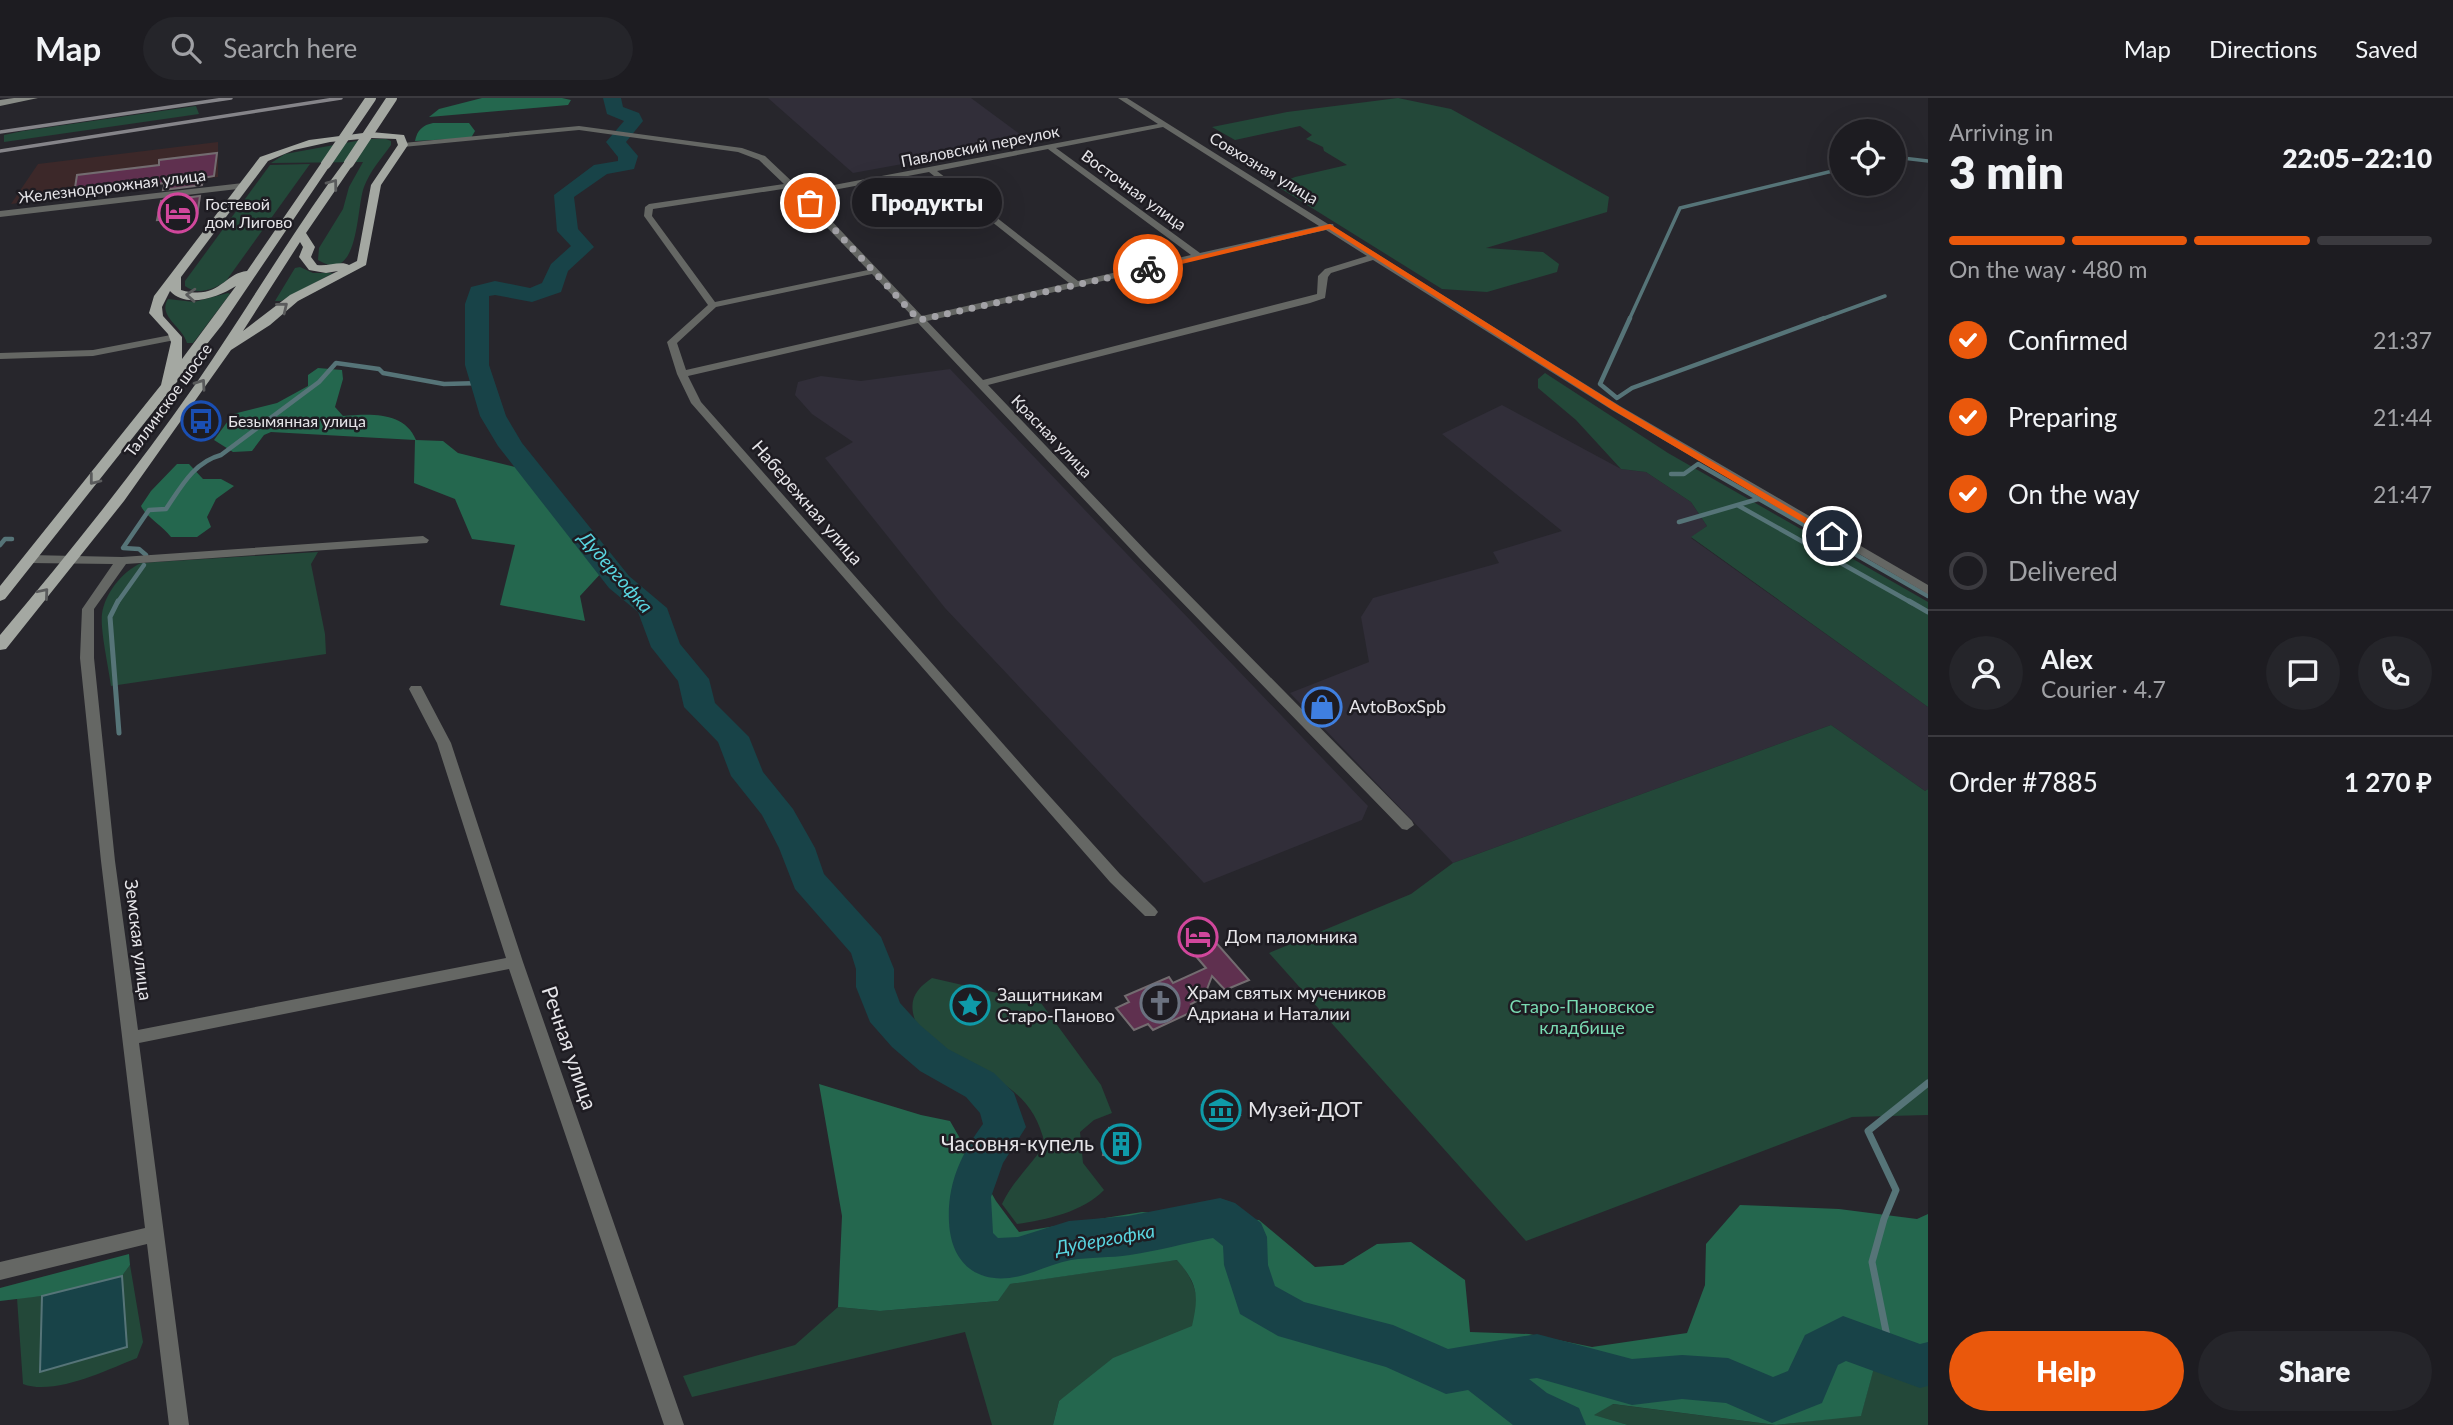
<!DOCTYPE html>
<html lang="en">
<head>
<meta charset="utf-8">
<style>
  :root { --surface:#1d1c21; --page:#25252a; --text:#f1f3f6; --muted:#a0a1a5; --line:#3b3a3f; --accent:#ea580c }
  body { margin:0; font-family:Lato,sans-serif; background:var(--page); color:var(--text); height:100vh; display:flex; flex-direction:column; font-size:26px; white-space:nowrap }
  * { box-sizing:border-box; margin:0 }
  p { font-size:23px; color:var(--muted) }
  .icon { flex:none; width:38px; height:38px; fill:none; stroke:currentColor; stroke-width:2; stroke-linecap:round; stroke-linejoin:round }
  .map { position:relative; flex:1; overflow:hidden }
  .details { display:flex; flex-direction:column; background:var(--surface); width:525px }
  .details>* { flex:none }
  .fabs { position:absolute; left:1829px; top:21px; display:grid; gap:14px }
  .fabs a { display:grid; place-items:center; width:77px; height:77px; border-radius:50%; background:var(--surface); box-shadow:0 7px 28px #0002,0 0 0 2px var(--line); font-size:35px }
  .pin { position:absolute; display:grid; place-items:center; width:60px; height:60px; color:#fff; margin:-30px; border:4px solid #fff; border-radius:50%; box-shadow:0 2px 7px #0007 }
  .courier { position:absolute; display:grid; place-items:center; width:70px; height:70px; margin:-35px; border:5px solid #ea580c; border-radius:50%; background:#fff; color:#222; box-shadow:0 2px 9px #0007 }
  .bubble { position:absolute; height:49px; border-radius:24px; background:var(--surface); box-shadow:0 7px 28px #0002,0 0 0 2px var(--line); font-size:23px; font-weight:800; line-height:49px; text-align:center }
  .headline em { font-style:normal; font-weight:800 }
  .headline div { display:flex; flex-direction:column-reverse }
  .headline { display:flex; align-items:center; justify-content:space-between; height:119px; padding:0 21px }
  h1 { font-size:46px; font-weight:800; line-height:52px }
  .bar { display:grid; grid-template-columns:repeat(4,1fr); gap:10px 7px; align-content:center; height:84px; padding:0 21px }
  .bar i { height:9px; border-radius:5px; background:var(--line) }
  .bar .active { background:var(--accent) }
  .bar p { grid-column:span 4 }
  .line { display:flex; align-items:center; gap:18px; padding:0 21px; border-top:2px solid var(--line) }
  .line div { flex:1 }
  .round { display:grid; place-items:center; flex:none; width:74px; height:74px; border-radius:37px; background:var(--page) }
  ol { padding:0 21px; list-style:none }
  li { display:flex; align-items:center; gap:21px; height:77px }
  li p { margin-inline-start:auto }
  li .icon { padding:7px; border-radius:50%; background:var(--accent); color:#fff; stroke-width:4 }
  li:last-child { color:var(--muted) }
  li i { width:38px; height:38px; border:4px solid var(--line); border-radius:50% }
  .button { display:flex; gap:14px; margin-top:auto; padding:14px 21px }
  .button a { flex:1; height:80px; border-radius:42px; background:var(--accent); color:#fff; font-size:28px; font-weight:800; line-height:80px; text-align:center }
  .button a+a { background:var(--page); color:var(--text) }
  header { display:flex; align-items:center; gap:42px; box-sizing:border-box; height:98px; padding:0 35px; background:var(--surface); border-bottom:2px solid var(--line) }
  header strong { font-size:33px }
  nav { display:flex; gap:38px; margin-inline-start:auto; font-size:24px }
  .search { width:490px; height:63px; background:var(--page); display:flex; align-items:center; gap:18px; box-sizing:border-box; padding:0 24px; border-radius:38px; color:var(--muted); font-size:26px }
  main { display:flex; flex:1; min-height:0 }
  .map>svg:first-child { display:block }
</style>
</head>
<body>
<header>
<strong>Map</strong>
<div class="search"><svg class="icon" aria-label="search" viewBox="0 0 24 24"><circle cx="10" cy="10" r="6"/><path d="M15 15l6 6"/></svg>Search here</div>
<nav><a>Map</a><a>Directions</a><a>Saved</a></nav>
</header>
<main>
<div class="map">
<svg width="1928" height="1327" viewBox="0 0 1928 1327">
  <rect width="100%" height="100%" fill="#27262c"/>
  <polygon fill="#3c2829" points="218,44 218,79 11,106 38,66"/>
  <g fill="#312e39">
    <polygon points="768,0 971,0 1029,43 853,75"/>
    <polygon points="950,271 1368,708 1362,722 1204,785 945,510 825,360 853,344 812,316 795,297 798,284 821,278 861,283"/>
    <polygon points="1502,307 1621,371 1646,374 1691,404 1707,428 1691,440 1928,609 1928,691 1925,693 1831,627 1453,765 1290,595 1369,564 1361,519 1373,500 1499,465 1493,454 1562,433 1442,336"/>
  </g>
  <g fill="#234839">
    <polygon points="1398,0 1451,11 1609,99 1607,114 1486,150 1543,154 1559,166 1557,174 1487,194 1442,191 1275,87 1295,79 1347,67 1324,53 1323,49 1306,41 1312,37 1300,28 1235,42 1212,29 1287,14"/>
    <polygon points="196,8 199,16 4,44 4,37 23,33"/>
    <path d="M367,41h19l5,2v4c-10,14 -21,26 -27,42 -8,20 -4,99 -46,73l1,-12 24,-39 6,-22 14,-25 -92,1 14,-9z"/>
    <path d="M310,66l-84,117c-12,8 -28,15 -41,5v-5l85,-116z"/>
    <polygon points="300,169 313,175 333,175 281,203 275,203 295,170"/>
    <path d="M228,195l2,1 -37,49h-6c-4,-16 -30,-27 -19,-44l26,3z"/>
    <polygon points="1545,275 1668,355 1928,504 1928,609 1691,439 1707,428 1691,404 1646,374 1621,371 1576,322 1538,290 1538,281"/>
    <path d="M318,454l-7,12 14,70 1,20 -215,32c-2,-17 -11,-56 -9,-72 3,-21 20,-42 39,-51z"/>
    <polygon points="1831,627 1925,693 1928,691 1928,1017 1852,1019 1526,1143 1269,855 1411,796 1453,765"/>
    <path d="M932,880l109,25 60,82 11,28 -18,7 -14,12 3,31 21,27c-21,22 -58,30 -87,34l-15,-20c10,-22 30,-40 43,-60 -8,-31 -20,-46 -47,-64 -34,-25 -73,-15 -85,-67 -3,-17 6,-26 19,-35z"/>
    <path d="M1178,1162c18,23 20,36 21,65l-140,76 -6,24h-61l-27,-93 -273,65 -9,-21 112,-31 43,-38 42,4 118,-10 11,-17 90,-13 1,-4z"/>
    <path d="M130,1167l13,77 -6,16c-30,12 -83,38 -114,26l-6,-86 25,-2 -2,76 87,-25 -5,-71z"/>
    <polygon points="1874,1269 1928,1285 1928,1327 1628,1327 1593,1317 1612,1306 1776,1327 1861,1317"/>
  </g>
  <g fill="#24674e">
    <polygon points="482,0 562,0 571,2 568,7 429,19 439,11"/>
    <path d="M433,25h36l6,8 -4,7 -56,3c2,-11 8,-16 18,-18z"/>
    <path d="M318,270l24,2 1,9 -8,28 8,9c27,-2 61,-5 73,24l27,1 15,12 69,17 77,100 -24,26 5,25 -85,-16 15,-60 -43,-6 -17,-40 -41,-16 1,-43 -144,-8 -7,3 -12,16 -19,1 -19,-12 19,-26 44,-11 31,-17v-11z"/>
    <path d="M177,366h12l14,15h18l13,7 -18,13 -9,18 4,10 -14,10h-26c-8,-11 -26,-21 -30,-31l10,-15z"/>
    <path d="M819,986l102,31 29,6 46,80 23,31 123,-20 117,8 56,47 28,-2 34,-21 34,-2 54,38 5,52 59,2 63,13 95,-14 18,-48 1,-41 34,-39 99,4 78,10 11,-5v169l-54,-15 -13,48 -85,9 -163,-21 -19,11 34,10h-575l6,-24 54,-43 79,-32c7,-30 6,-42 -15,-66l-167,24 -12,17 -118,10 -42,-4 4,-91z"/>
    <polygon points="129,1156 130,1167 122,1178 42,1198 0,1203 0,1190"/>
  </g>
  <polygon fill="#184348" stroke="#567478" stroke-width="2" points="122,1178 127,1249 40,1274 42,1198"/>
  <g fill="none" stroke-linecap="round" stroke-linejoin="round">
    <g stroke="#567478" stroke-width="3.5">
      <polyline points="1894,59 1928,63"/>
      <polyline points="1629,222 1680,110 1841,71"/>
      <polyline points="1819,222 1885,198"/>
    </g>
    <g stroke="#567478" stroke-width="4.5">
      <polyline points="1630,220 1600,286 1617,300 1632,290 1824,220"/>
      <polyline points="1671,376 1684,376 1698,366 1928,498"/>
      <polyline points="1739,408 1912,505"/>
      <polyline points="1679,424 1758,401"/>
      <polyline points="0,447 5,441 12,441"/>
      <path d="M146,457l-7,-6 -16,-1 26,-38 17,-1c15,-22 28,-47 55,-54l98,-73 17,-19 43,6 4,4 61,11 38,-1"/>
      <polyline points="117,505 144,467"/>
    </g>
    <g stroke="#567478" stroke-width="5">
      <polyline points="118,503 110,519 119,635"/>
      <polyline points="1909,503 1928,514"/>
    </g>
    <polyline stroke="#567478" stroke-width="7" points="1891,1258 1872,1164 1884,1121 1896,1092 1868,1033 1928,985"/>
    <path fill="#184348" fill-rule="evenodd" d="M603,0h18l2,9 16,6 4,8 -17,21 12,14 -4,13 -27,5 -33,23 4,32 16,18 -26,24 -7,21 -29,10 -37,-7 -6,1v69l17,51 16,27 107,133 38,32 13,36 29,35 6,24 34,34 14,35 30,37 22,39 9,26 57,63 13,32v18l6,16 20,22 28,24 46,24 20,20 12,34 -23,36 -12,34 2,36 5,5 20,-1 51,-16 59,-5 92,-18 15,5 26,20 6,14 1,28 7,21 29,16 89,23 55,24 89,-15 95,25 50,-4 46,3 45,19 15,-6 17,-36 38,-19 77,28 8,-2v44l-8,2 -74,-27 -8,4 -16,38 -50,20 -46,-20 -44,-4 -50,6 -95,-27 -8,1 18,14 32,15 7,17h-73l-45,-35 -22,4 -60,-27 -108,-31 -38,-22 -16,-49 -1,-19 -10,-8c-28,5 -55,13 -83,17 -20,3 -40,2 -59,5 -17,3 -34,12 -51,16 -42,10 -69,-12 -71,-54 -2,-38 12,-68 34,-98l-3,-11 -14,-16 -46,-26 -28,-24 -22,-25 -14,-35v-18l-5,-16 -56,-64 -16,-41 -17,-33 -31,-39 -13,-34 -34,-35 -6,-26 -27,-34 -13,-35 -29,-24 -111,-142 -18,-30 -15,-51v-61l6,-17 24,-6 35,7 12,-5 9,-19 20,-18 -14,-15 -3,-36 40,-30 24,-4v-4l-12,-15 18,-21 -17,-7z"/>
  </g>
  <g fill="#5f304f" stroke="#736c70" stroke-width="2">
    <polygon points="217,55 214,78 203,80 202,87 163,92 165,85 74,96 77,77 159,67 159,62"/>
    <polygon points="200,98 197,118 157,122 161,103"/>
    <polygon points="1204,831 1249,882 1225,892 1212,878 1204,899 1191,906 1196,912 1153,932 1148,926 1134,932 1116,910 1129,904 1125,898 1169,879 1173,885 1206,870 1181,841"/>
    <polygon points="1224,996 1240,1017 1218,1027 1202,1007"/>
    <polygon points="1109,1030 1138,1035 1132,1062 1103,1057"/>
  </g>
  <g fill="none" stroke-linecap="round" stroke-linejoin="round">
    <g fill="#656764" fill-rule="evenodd">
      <path d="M1118,0h9l201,126h5l1,3 286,179 308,179v9l-316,-184 -239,-150 -42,13 -3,4 -3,21 -15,5 -322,82 160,168 264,268 2,4 -7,5 -5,-1 -262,-270 -222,-236 -230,53 13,26 334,378 85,94 35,34 3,4 -3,4h-10l-35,-34 -419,-479 -14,-29 -10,-32 41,-37 -64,-89 1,-9 4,-3 135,-20 -25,-24 -21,-8 -159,-22 -176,17 -4,-2 4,-2 176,-17 163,22 23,8 37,35 356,-67zM1163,29l156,99 -119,27 -144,-105zM1048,51l143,106 -113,26 -141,-110zM929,74l140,111 -147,33 -115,-121zM789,90l79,82 -153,32 -63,-86 1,-7zM1326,132l41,26 -42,13 -7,7 -1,18 -334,86 -56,-59zM872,176l42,44 -228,52 -9,-27 39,-36z"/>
      <polygon points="243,85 247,88 246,90 0,119 0,113"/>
      <polygon points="176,236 180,237 180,241 93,258 0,261 0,255 93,252"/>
      <polygon points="423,438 429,442 427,445 126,466 94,511 94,560 115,763 138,932 506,860 437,645 409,591 411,588 421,588 451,645 523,864 684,1327 664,1327 509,871 139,945 189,1327 169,1327 147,1146 0,1182 0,1164 145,1130 101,763 80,560 82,511 113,466 29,465 23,461 29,457 122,459"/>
    </g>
    <polygon fill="#898c87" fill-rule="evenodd" points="14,0 38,0 0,8 0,2"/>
    <path fill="#a4a8a2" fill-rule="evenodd" d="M371,34l33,3 4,10 -27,40 -15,80 -68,36 -28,24 -39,25 -107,151 -118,148 -6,1v-15c69,-82 136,-165 197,-253 51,-74 95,-150 148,-221l4,-1 5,3 -48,70 9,14 -4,10 6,8c10,2 24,-5 32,0l8,-4 14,-76 27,-40 -2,-6 -25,-1 -41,4 -36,8 -26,11 -87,116v13c38,11 43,-17 66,-19l75,-109 9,2 -109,161 -217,274 -5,2v-15l161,-201 10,-43 -3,-8 -19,-21 5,-17 106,-139 49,-17zM300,144l3,5 -4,10 10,13 17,3 12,-2 -48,24 -47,36zM236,188l-54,73v-22l-19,-21 -1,-9 8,-16c16,18 49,6 66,-5z"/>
    <g stroke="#858489" stroke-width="3.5">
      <polyline points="0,34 231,0"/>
      <polyline points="0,53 341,0"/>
    </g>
    <g stroke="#a4a8a2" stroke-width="10">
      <polyline points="349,65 392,0"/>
      <polyline points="326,66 371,0"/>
    </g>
  </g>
  <defs><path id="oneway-chevron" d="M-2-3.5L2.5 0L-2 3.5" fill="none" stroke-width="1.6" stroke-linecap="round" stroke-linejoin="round" transform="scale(1.75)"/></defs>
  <g stroke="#5a5b5c">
    <use href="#oneway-chevron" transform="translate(333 86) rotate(-53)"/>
    <use href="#oneway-chevron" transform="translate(191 197) rotate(-176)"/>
    <use href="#oneway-chevron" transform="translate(283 209) rotate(-39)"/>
    <use href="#oneway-chevron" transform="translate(201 286) rotate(-55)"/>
    <use href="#oneway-chevron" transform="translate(94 382) rotate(128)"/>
    <use href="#oneway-chevron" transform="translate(44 495) rotate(-50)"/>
  </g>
  <polygon fill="#ea580c" points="1330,126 1619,308 1837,438 1829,440 1613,312 1329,131 1148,174 1144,171"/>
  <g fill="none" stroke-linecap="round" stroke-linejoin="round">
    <polyline stroke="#a3a2a7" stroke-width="7" stroke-dasharray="0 12.6" points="810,105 919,222 1148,171"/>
  </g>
  <defs>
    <g id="hotel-ring" transform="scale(2.0125)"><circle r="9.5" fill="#1e1c22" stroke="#d1479c" stroke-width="1.5"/><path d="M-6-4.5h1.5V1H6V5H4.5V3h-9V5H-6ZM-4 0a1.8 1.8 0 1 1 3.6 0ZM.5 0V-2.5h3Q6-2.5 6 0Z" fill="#d1479c"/></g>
    <g id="bus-ring" transform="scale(2.0125)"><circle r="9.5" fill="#1e1c22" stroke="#1a4fb4" stroke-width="1.5"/><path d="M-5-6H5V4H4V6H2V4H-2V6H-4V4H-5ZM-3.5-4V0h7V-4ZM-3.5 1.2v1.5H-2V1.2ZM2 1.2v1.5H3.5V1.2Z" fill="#1a4fb4"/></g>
    <g id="shop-ring" transform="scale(2.0125)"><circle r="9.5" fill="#1e1c22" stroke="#3f7fe0" stroke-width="1.5"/><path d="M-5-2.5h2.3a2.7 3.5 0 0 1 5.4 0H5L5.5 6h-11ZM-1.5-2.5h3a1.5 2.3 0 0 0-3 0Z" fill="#3f7fe0"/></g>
    <g id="church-ring" transform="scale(2.0125)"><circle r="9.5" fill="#1e1c22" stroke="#6b7280" stroke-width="1.5"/><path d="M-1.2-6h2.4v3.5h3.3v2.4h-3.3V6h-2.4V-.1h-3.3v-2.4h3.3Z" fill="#6b7280"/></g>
    <g id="sight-ring" transform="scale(2.0125)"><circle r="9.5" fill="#1e1c22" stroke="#0f9aa8" stroke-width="1.5"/><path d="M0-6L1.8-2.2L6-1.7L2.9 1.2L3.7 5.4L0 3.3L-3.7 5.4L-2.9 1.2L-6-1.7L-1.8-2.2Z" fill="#0f9aa8"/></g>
    <g id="museum-ring" transform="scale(2.0125)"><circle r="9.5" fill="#1e1c22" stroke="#0f9aa8" stroke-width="1.5"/><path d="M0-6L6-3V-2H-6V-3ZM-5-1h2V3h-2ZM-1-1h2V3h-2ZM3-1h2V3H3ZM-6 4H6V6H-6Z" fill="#0f9aa8"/></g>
    <g id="building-ring" transform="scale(2.0125)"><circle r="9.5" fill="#1e1c22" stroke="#0f9aa8" stroke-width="1.5"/><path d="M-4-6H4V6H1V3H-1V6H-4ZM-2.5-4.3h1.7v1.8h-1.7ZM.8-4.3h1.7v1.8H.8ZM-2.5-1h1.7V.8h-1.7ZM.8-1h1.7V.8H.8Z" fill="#0f9aa8"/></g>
  </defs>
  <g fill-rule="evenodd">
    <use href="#hotel-ring" x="178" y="115"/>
    <use href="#bus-ring" x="201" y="323"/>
    <use href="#shop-ring" x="1322" y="609"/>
    <use href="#hotel-ring" x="1198" y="839"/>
    <use href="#church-ring" x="1160" y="905"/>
    <use href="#sight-ring" x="970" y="907"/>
    <use href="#museum-ring" x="1221" y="1012"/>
    <use href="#building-ring" x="1121" y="1046"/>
  </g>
  <g text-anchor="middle" stroke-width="5" stroke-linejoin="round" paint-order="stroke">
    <g font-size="16" fill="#e6e5e9" stroke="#1e1c22">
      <text transform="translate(980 48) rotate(-11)" y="6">Павловский переулок</text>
      <text transform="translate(1264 70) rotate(31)" y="6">Совхозная улица</text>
      <text transform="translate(112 88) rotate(-7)" y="6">Железнодорожная улица</text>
      <text transform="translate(1134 92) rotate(36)" y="6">Восточная улица</text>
      <text transform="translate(168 302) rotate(-54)" y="6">Таллинское шоссе</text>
      <text transform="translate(1052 338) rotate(46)" y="6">Красная улица</text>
    </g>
    <g font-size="16" fill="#e6e5e9" stroke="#1e1c22" text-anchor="start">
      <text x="205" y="112">Гостевой<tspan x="205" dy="18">дом Лигово</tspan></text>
      <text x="228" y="329">Безымянная улица</text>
    </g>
    <g font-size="18" fill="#e6e5e9" stroke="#1e1c22">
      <text transform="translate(807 405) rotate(49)" y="6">Набережная улица</text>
      <text transform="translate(138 842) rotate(83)" y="6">Земская улица</text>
    </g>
    <g font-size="18" fill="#e6e5e9" stroke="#1e1c22" text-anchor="start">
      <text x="1349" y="615">AvtoBoxSpb</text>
      <text x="1225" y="845">Дом паломника</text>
      <text x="1187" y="901">Храм святых мучеников<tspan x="1187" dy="21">Адриана и Наталии</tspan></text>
      <text x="997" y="903">Защитникам<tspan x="997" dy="21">Старо-Паново</tspan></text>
    </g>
    <g font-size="18" fill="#7adcb3" stroke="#1e1c22">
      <text x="1582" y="915">Старо-Пановское<tspan x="1582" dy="21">кладбище</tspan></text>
    </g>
    <g font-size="19" font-style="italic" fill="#59d5e0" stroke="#1e1c22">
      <text transform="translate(616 474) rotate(49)" y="7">Дудергофка</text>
      <text transform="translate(1105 1141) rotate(-10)" y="7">Дудергофка</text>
    </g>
    <g font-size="21" fill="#e6e5e9" stroke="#1e1c22">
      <text transform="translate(569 950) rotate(71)" y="7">Речная улица</text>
    </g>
    <g font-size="21" fill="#e6e5e9" stroke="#1e1c22" text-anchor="start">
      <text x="1248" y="1019">Музей-ДОТ</text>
      <text x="1094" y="1053" text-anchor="end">Часовня-купель</text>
    </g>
  </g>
</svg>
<div class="fabs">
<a><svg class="icon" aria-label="locate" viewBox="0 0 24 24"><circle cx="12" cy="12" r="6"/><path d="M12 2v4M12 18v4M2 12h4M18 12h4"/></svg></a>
</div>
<div class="pin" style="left:810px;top:105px;background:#ea580c"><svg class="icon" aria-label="bag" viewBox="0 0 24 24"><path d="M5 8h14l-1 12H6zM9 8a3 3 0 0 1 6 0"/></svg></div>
<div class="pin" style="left:1832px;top:438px;background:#1f2937"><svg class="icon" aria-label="home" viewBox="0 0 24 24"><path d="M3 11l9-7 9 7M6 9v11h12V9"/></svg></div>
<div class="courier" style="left:1148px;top:171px"><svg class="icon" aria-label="bike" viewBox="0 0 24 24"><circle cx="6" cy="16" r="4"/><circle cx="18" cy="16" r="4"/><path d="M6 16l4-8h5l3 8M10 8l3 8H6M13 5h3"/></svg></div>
<div class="bubble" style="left:852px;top:80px;width:150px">Продукты</div>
</div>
<section class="details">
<div class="headline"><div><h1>3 min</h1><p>Arriving in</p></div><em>22:05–22:10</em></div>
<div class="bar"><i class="active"></i><i class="active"></i><i class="active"></i><i></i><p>On the way · 480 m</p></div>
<ol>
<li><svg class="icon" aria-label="check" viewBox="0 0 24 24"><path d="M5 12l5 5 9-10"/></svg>Confirmed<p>21:37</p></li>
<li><svg class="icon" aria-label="check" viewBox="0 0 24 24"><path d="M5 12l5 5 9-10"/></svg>Preparing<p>21:44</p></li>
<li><svg class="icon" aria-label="check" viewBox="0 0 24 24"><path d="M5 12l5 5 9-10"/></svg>On the way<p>21:47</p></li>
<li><i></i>Delivered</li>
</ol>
<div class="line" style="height:126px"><a class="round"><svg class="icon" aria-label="person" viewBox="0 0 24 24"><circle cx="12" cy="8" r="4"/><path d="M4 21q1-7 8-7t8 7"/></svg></a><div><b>Alex</b><p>Courier · 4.7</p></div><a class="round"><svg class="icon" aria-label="chat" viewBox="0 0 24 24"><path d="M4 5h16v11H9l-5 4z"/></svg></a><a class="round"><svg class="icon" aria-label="phone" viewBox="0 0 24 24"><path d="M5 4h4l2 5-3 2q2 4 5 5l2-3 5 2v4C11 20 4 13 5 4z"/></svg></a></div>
<div class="line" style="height:91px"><div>Order #7885</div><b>1 270 ₽</b></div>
<div class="button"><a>Help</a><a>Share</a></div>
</section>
</main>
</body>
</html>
